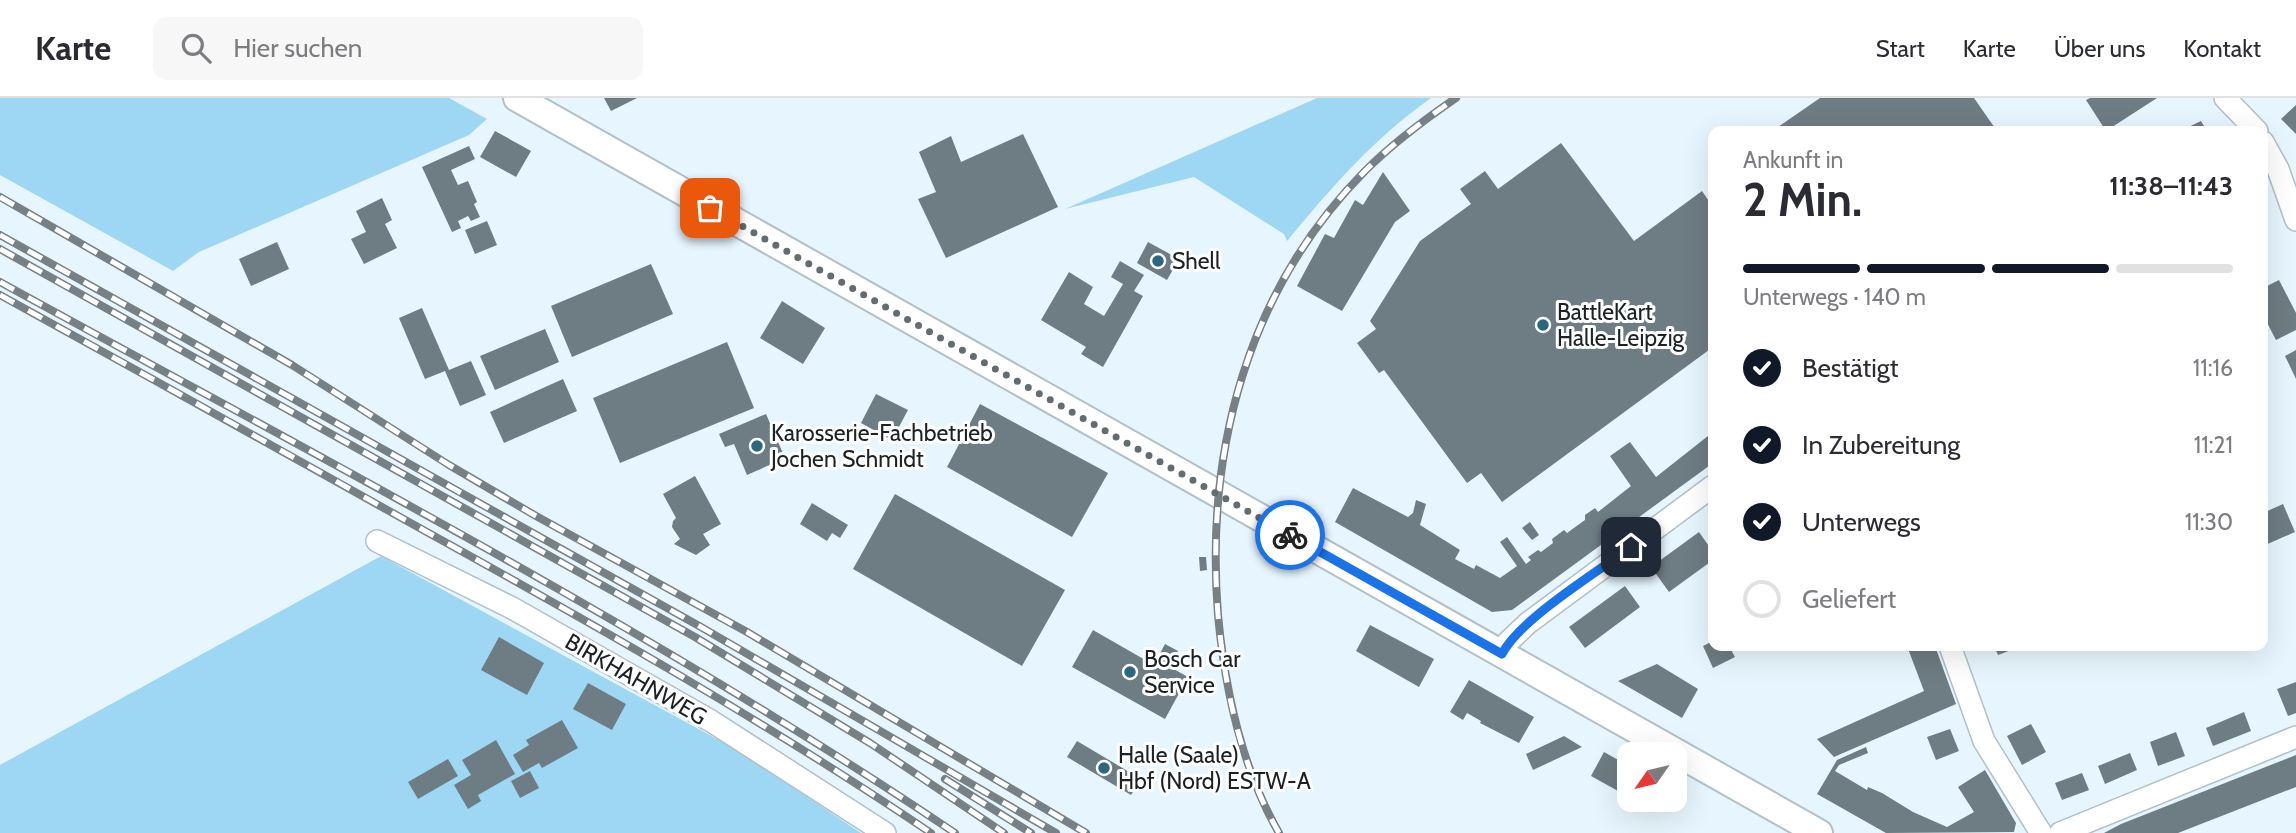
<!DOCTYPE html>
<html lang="de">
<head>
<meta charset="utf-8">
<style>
  :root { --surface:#fff; --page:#f7f7f7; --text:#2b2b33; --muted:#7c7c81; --line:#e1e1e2; --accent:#111827 }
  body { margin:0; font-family:Cabin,sans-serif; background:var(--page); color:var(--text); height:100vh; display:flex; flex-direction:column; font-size:26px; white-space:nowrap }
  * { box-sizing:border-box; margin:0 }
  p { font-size:23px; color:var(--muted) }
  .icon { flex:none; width:38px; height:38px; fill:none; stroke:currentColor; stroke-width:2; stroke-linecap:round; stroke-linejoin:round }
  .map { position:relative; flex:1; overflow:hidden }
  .panel { position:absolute; left:1708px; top:28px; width:560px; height:525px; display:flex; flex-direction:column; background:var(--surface); border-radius:14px; box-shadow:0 7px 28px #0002 }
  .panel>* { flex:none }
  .needle { width:46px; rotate:236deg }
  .fabs { position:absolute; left:1617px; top:644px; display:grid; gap:14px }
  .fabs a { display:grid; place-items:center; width:70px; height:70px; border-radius:14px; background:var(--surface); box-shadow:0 7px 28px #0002; font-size:35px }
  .pin { position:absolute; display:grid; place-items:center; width:60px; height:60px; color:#fff; margin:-30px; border-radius:14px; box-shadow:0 4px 10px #0006 }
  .courier { position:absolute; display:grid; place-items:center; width:70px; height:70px; margin:-35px; border:5px solid #1a73e8; border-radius:50%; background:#fff; color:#222; box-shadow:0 2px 9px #0007 }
  .head em { font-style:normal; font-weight:700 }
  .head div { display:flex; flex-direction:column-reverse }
  .head { display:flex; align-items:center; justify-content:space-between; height:119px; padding:0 35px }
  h1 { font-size:46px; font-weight:700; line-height:52px }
  .bar { display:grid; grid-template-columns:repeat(4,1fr); gap:10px 7px; align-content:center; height:84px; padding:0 35px }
  .bar i { height:9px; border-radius:5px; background:var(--line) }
  .bar .active { background:var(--accent) }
  .bar p { grid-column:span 4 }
  ol { padding:0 35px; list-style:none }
  li { display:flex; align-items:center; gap:21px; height:77px }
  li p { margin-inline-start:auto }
  li .icon { padding:7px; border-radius:50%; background:var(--accent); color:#fff; stroke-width:4 }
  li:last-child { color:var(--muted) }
  li i { width:38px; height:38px; border:4px solid var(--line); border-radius:50% }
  header { display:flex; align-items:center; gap:42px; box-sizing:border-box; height:98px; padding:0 35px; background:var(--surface); border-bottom:2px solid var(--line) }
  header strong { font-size:33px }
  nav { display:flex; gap:38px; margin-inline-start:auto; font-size:24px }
  .search { width:490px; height:63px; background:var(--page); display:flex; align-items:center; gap:18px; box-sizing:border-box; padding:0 24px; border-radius:14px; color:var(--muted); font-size:26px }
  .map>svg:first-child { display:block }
</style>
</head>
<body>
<header>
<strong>Karte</strong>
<div class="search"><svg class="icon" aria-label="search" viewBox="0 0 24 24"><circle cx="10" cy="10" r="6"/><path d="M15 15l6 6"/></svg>Hier suchen</div>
<nav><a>Start</a><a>Karte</a><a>Über uns</a><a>Kontakt</a></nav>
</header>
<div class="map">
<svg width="2296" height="735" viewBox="0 0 2296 735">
  <rect width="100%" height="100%" fill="#e7f6fe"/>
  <g fill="#9dd7f3">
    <polygon points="0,0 449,0 487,21 469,37 199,154 173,173 0,77"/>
    <path d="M1317,0h114c-59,42 -98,88 -144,143l-3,-7 -90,-57 -129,32z"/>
    <polygon points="381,458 739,653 861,735 0,735 0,667"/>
  </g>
  <g fill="#6e7c83">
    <polygon points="604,0 637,0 611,13"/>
    <polygon points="1820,0 1974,0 1997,33 1772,33"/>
    <polygon points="2090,0 2157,0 2106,33 2086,2"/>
    <polygon points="2296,7 2296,36 2281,21"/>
    <polygon points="2201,23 2207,33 2180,33"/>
    <polygon points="495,33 531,53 516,79 480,59"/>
    <polygon points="1023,36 1058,109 946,160 918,101 936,94 919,54 951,38 961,64"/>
    <polygon points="1561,45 1634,143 1702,93 1713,109 1713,249 1502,404 1481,375 1467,385 1384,272 1379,275 1357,245 1376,231 1370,223 1420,143 1471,106 1460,91 1485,73 1498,91"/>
    <polygon points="469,48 475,61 451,72 458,87 468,83 477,104 474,106 480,119 471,123 468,118 458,123 461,130 452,134 422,69"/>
    <polygon points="1383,74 1410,113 1395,124 1342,213 1297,188 1325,136 1334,140 1355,102 1363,107"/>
    <polygon points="382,100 392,122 385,126 397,150 364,166 351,141 366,134 356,113"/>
    <polygon points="487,123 497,147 475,156 465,132"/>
    <polygon points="277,144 289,171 251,188 239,161"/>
    <polygon points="1148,144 1179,161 1167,182 1137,165"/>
    <polygon points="1120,163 1144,177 1134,193 1143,198 1103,269 1081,256 1086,249 1041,222 1069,174 1093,189 1084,206 1104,218 1123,186 1111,179"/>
    <polygon points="651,166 673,216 572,259 551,208"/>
    <polygon points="2279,182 2296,215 2296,232 2276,242 2263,217 2263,190"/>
    <polygon points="782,203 825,230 803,266 760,240"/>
    <polygon points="422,210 449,272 471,263 486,297 460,308 445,273 425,281 399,220"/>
    <polygon points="545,231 559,264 495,292 480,258"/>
    <polygon points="727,244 754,310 620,365 593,300"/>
    <polygon points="2296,252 2296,281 2285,258"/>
    <polygon points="563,281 577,313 504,345 490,314"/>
    <polygon points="876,296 908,312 892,342 861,325"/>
    <polygon points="980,306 1108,375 1072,439 947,369"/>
    <polygon points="766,316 785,360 747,377 734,346 725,349 719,336"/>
    <polygon points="1713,334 1713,365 1512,512 1492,514 1335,424 1353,390 1408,419 1413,415 1416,402 1426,406 1420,427 1460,452 1455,461 1474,471 1476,467 1500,480 1517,468 1500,444 1507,439 1526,466 1531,462 1528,459 1538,452 1541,454 1553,445 1552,441 1564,432 1567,435 1585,422 1585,417 1595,410 1598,414 1631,388 1610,358 1630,344 1656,379"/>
    <polygon points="695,378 721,426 703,436 710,447 696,457 674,446 680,441 672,429 673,423 676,420 663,396"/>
    <polygon points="895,396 1065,492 1022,568 853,471"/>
    <polygon points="812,405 848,427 840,440 832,435 827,443 800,426"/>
    <polygon points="2283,406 2295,434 2263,448 2263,415"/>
    <polygon points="1530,424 1539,437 1532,442 1522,430"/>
    <polygon points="1699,434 1713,454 1713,462 1669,494 1651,469"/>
    <polygon points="1199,459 1206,459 1207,472 1200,473"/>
    <polygon points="1625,488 1640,509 1585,550 1569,529"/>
    <polygon points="1370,527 1434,561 1419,589 1356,553"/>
    <polygon points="1093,532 1154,567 1165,546 1178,553 1170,569 1188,579 1165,621 1072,569"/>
    <polygon points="499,539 544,565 527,597 481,572"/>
    <polygon points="1713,543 1713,548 1729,548 1735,559 1713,570 1703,548"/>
    <polygon points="1907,548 1935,548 1956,606 1834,659 1817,641 1924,593"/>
    <polygon points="1994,548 2022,548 1998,557"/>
    <polygon points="1657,566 1698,591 1682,620 1618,583"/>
    <polygon points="1469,582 1534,619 1519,645 1480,625 1481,623 1467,615 1463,622 1450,614"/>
    <polygon points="2296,584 2296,615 2288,618 2277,591"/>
    <polygon points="588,585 626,606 612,632 573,611"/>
    <polygon points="2244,614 2251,633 2213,648 2206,630"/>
    <polygon points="562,622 578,650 542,670 539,665 523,674 513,657 529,647 526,642"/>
    <polygon points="2031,626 2046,654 2022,667 2007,638"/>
    <polygon points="1950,631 1959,653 1936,662 1927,639"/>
    <polygon points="2176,634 2185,658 2158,668 2150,644"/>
    <polygon points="1564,638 1582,649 1533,672 1526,656"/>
    <polygon points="496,642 515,676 478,697 481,703 468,711 454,687 471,677 462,662"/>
    <polygon points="1077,643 1141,681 1131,697 1067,659"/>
    <polygon points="1866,649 1868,655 1839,667 1835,673 1867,692 1868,689 1882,695 1913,714 1947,729 1974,714 1958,689 1985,672 2016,725 2014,734 1886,735 1817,696 1837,662"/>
    <polygon points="1604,654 1629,668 1618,693 1591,678"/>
    <polygon points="2130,655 2137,672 2105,686 2098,668"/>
    <polygon points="2296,657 2296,689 2178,735 2104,735 2121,726"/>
    <polygon points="448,661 458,678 418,701 408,684"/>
    <polygon points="530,673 539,690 520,700 511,683"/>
    <polygon points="2082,675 2089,692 2062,702 2055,685"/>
  </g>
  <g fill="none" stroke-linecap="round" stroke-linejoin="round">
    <g stroke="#b1c0c7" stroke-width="24">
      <g id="minor">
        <polyline points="2225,0 2257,33"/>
        <polyline points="2263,44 2278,71 2296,122"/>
        <polyline points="377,443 512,510 711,623 885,735"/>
        <polyline points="1950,548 1984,643 2041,735"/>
        <polyline points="1502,556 1508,544 1528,525 1713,388"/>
        <polyline points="2060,735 2296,639"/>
      </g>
    </g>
    <g stroke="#b1c0c7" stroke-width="30">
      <polyline id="tertiary" points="517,0 1819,735"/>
    </g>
    <use href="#minor" stroke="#fff" stroke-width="21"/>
    <use href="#tertiary" stroke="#fff" stroke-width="26"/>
    <g stroke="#768085" stroke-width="8">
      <g id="rail">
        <polyline points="0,99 292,267 449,367 536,418 747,534 1086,735"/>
        <polyline points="0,137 701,529 1056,735"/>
        <polyline points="0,151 695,539 870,645 1004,735"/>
        <path d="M0,184c322,177 650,346 955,551"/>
        <path d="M0,197c142,78 284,157 425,236 172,95 343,192 506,302"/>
        <polyline points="945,681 1031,735"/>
        <path d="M1279,735c-38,-66 -54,-143 -61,-218 -13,-164 29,-325 147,-444 28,-28 59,-51 91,-73"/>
      </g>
    </g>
    <use href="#rail" stroke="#fff" stroke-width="5" stroke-dasharray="16" stroke-linecap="butt"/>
  </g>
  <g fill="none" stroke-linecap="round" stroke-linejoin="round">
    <polyline stroke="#636c70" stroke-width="7" stroke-dasharray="0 12.6" points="710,110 1290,437"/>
    <path stroke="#1a73e8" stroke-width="9" d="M1290,437l212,119c18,-35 94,-81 129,-107"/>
  </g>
  <g fill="#2c667f" stroke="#fff" stroke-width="2.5">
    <circle cx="1158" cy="163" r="7"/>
    <circle cx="1543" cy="227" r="7"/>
    <circle cx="757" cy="348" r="7"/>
    <circle cx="1130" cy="574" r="7"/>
    <circle cx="1104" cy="670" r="7"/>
  </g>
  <g text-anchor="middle" stroke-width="6" stroke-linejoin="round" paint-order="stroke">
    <g font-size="23" fill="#1c2124" stroke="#fff" text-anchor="start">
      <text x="1172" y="171">Shell</text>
      <text x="1557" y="222">BattleKart<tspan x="1557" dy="26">Halle-Leipzig</tspan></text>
      <text x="771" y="343">Karosserie-Fachbetrieb<tspan x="771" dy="26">Jochen Schmidt</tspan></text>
      <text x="1144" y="569">Bosch Car<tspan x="1144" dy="26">Service</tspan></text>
      <text x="1118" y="665">Halle (Saale)<tspan x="1118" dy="26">Hbf (Nord) ESTW-A</tspan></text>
    </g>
    <g font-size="23" fill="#1c2124" stroke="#fff">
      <text transform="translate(636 581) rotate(30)" y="8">BIRKHAHNWEG</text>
    </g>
  </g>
</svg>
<div class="fabs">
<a><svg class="needle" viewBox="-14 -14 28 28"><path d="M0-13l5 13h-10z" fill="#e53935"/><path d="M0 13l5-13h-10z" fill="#7c7c81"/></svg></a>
</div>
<div class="pin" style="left:710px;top:110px;background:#ea580c"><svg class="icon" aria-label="bag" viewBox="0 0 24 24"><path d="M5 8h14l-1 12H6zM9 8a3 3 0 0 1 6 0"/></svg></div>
<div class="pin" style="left:1631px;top:449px;background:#1f2937"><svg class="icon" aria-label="home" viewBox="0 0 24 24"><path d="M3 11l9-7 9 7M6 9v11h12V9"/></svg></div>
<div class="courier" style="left:1290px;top:437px"><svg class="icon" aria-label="bike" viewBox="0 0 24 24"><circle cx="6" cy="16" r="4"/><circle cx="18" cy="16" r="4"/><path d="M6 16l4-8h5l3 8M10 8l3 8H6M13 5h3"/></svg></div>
<section class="panel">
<div class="head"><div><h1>2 Min.</h1><p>Ankunft in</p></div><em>11:38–11:43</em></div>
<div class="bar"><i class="active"></i><i class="active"></i><i class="active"></i><i></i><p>Unterwegs · 140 m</p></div>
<ol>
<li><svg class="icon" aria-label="check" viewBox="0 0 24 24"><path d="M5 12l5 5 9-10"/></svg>Bestätigt<p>11:16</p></li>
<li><svg class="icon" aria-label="check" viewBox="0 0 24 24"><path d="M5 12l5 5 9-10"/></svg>In Zubereitung<p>11:21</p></li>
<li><svg class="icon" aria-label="check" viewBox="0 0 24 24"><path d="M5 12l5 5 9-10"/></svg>Unterwegs<p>11:30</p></li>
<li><i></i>Geliefert</li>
</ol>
</section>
</div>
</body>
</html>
